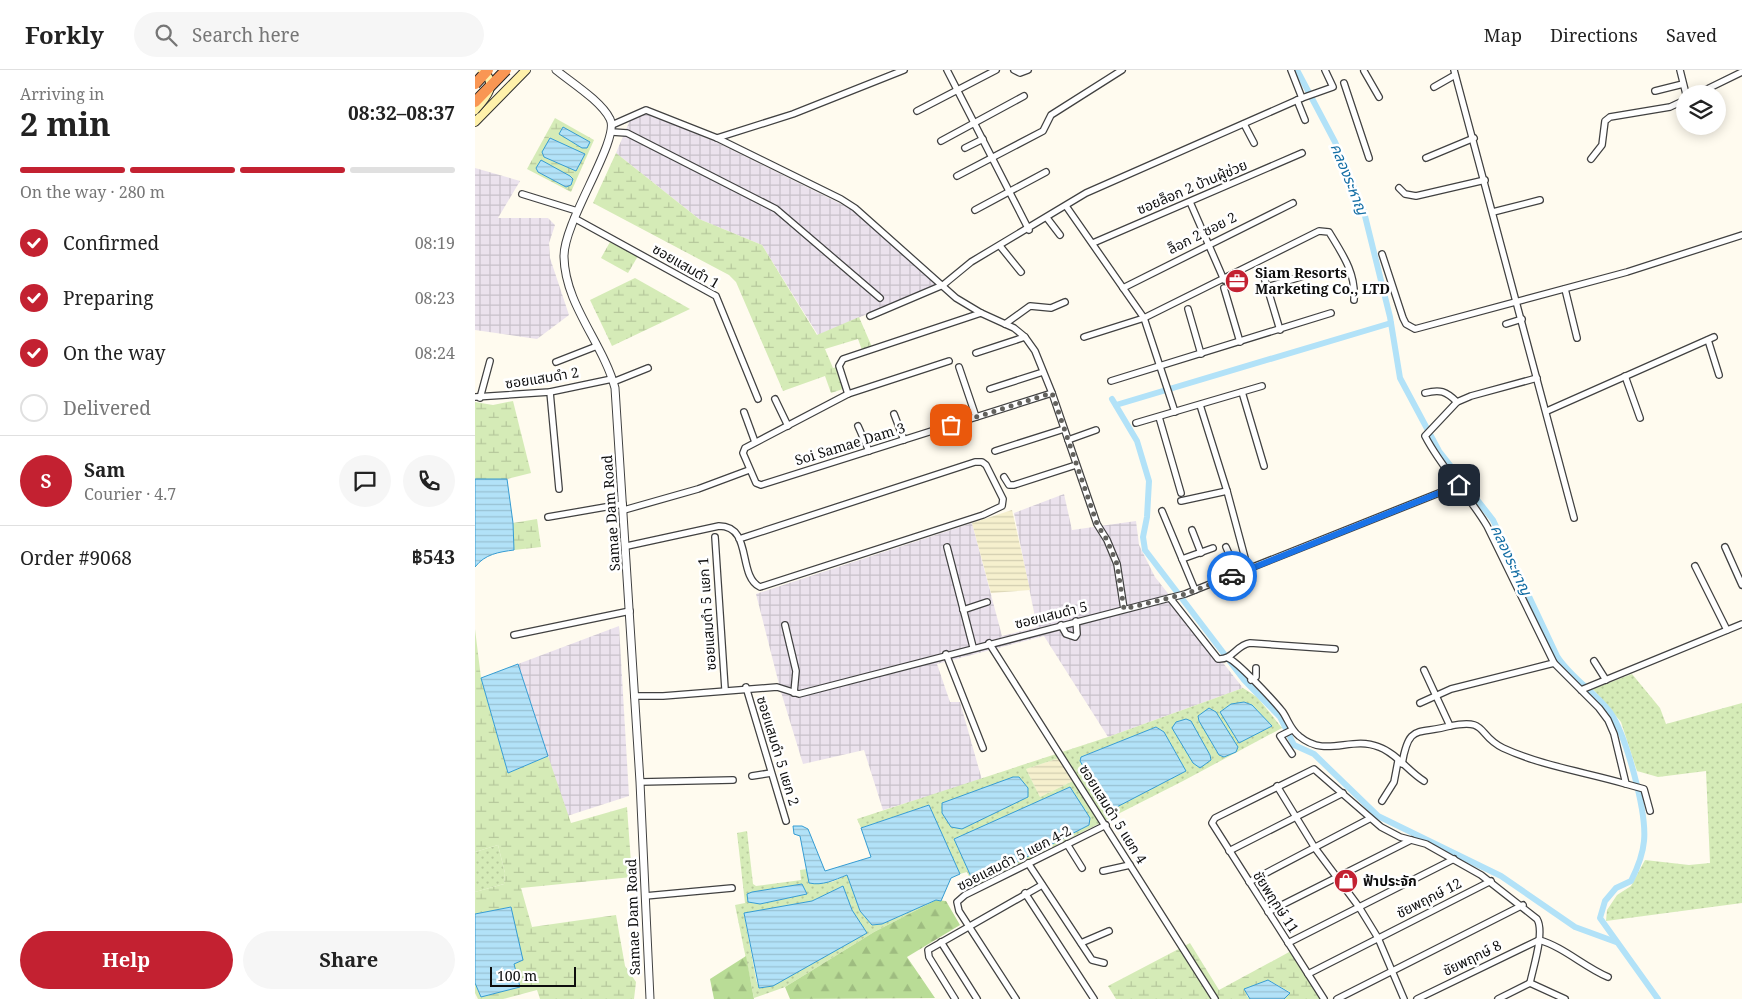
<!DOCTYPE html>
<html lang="en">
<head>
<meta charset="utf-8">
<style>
  :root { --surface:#fff; --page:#f6f6f6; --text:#222; --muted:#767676; --line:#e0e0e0; --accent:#c32131 }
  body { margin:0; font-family:"Noto Serif","Noto Sans Thai",serif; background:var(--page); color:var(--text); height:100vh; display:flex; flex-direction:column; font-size:19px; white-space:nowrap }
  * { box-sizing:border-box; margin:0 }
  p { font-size:16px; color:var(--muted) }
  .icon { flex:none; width:28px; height:28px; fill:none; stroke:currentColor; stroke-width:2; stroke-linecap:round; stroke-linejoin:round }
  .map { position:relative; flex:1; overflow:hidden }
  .side { display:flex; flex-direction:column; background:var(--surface); width:475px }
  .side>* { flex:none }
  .tools { position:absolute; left:1201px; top:15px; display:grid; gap:10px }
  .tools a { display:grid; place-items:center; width:50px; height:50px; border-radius:50%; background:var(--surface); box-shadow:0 2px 12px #0003; font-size:25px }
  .scale { position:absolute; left:15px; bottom:12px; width:86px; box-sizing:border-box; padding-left:5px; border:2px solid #0e0e0e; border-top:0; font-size:14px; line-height:18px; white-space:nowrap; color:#0e0e0e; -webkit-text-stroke:4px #fff; paint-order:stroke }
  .pin { position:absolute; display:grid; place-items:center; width:42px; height:42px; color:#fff; margin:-21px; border-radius:10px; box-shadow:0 2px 8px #0006 }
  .courier { position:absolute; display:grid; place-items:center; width:50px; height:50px; margin:-25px; border:4px solid #1a73e8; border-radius:50%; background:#fff; color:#222; box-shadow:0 1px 6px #0007 }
  .headline em { font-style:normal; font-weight:700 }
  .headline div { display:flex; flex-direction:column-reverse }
  .headline { display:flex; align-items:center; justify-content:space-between; height:85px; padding:0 20px }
  h1 { font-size:32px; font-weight:700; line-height:38px }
  .bar { display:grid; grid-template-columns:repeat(4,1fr); gap:8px 5px; align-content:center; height:60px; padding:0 20px }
  .bar i { height:6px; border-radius:4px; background:var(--line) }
  .bar .current { background:var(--accent) }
  .bar p { grid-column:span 4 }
  .line { display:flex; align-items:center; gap:12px; padding:0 20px; border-top:1px solid var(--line) }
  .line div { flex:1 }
  .round { display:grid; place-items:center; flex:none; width:52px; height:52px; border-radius:26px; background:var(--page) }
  ol { padding:0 20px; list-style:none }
  li { display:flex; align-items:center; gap:15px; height:55px }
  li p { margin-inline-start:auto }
  li .icon { padding:5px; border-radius:50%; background:var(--accent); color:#fff; stroke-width:4 }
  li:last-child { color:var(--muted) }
  li i { width:28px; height:28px; border:2px solid var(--line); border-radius:50% }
  .primary-button { display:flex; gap:10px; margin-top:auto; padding:10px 20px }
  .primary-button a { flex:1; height:58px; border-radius:30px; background:var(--accent); color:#fff; font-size:20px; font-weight:700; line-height:58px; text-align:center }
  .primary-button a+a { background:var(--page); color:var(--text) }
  header { display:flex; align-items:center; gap:30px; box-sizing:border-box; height:70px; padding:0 25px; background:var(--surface); border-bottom:1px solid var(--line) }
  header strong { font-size:24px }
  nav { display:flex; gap:28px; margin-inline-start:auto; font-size:18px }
  .search { width:350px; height:45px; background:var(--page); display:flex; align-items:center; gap:12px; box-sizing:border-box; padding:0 18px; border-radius:28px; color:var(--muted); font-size:19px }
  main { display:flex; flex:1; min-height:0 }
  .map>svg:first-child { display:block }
</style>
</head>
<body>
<header>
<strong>Forkly</strong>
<div class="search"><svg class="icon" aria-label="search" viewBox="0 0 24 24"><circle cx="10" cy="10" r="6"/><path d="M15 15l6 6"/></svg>Search here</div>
<nav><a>Map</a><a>Directions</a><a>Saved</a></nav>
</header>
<main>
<section class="side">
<div class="headline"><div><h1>2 min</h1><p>Arriving in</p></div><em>08:32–08:37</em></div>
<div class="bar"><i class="current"></i><i class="current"></i><i class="current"></i><i></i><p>On the way · 280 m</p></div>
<ol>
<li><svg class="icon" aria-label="check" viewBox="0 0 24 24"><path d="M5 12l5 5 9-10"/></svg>Confirmed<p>08:19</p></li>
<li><svg class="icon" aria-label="check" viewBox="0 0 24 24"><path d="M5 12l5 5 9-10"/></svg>Preparing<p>08:23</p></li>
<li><svg class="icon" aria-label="check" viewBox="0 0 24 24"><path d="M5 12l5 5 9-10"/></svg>On the way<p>08:24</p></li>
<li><i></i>Delivered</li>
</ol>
<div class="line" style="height:90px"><b class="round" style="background:var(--accent);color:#fff">S</b><div><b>Sam</b><p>Courier · 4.7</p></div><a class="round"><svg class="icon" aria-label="chat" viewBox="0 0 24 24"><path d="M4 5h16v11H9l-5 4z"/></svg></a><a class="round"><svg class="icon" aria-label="phone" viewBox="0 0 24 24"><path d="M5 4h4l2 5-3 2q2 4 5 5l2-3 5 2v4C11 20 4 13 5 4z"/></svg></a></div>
<div class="line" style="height:65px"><div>Order #9068</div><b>฿543</b></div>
<div class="primary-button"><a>Help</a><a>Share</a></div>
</section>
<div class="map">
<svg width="1267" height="929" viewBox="0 0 1267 929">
  <defs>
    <pattern id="industrial-grid" width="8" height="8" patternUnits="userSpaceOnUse" patternTransform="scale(1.25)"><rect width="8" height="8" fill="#ebe2ed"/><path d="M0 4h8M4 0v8" fill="none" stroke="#c8c1ca"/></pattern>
    <pattern id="farmland-rules" width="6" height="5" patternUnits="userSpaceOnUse" patternTransform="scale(1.25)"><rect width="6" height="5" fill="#f6f0ce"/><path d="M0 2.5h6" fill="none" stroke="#d2cdb0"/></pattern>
    <pattern id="grass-dots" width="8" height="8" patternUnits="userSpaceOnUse" patternTransform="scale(1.25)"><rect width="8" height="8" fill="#d5ebb7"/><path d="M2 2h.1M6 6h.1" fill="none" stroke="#b6c89c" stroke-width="1.8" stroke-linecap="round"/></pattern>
    <pattern id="forest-firs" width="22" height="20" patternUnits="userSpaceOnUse" patternTransform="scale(1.25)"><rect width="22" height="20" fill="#b9dc96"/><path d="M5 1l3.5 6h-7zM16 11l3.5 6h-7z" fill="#9ebc80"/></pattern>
    <pattern id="wetland-marsh" width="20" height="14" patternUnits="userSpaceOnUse" patternTransform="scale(1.25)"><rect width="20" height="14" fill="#d5ebb7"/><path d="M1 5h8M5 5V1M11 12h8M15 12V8" fill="none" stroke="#b6c89c"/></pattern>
    <pattern id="water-rules" width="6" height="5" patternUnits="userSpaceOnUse" patternTransform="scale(1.25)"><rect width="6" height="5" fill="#b2e2f8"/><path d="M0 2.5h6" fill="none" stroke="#98c1d3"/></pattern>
  </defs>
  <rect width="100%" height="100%" fill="#fffbef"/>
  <g fill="url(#industrial-grid)">
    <polygon points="170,43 239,71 376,139 463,214 343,265 287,175 224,149 141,83 155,50"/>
    <polygon points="0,98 45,111 23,148 73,148 80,155 74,173 75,188 94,245 62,269 0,260"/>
    <polygon points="589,424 597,460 661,451 664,475 680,507 768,618 633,667 569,566 462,594 475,632 485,632 507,710 408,740 389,680 328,694 306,622 281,524 497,453 527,566 562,557 539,443"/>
    <polygon points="144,556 154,726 92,746 43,594"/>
  </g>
  <g fill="url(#farmland-rules)">
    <polygon points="537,440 555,520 516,523 497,453"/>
    <polygon points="584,688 598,711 565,727 551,699"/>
  </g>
  <g fill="url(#grass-dots)" fill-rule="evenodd">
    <polygon points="1157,604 1185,638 1191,654 1267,633 1267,833 1131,851 1132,840 1142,825 1156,816 1170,790 1214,795 1235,793 1231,701 1183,707 1162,701 1146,652 1118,619"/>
    <path d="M768,618l14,9 25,31 -99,53 -209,106 -7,-15 -7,2 -31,-69 -68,23 -4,-9 251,-82zM769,632l8,3 20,21 -33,16zM681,657l8,5 22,39 -75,38 -5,-2 -26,-46 1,-4zM584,688l14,23 -33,16 -14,-28zM614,755l-111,57 -5,-1 -19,-42z"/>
    <path d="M272,761l6,53 3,2 45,-6 -1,-10 7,-1 2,14 23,-1 15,-7 13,36 12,14 10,-1 54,-24 -62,32 -89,55 -31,11 -19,-93 10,-2 -8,-70zM327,814l5,10 -47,10 -8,-1 -5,-9zM368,816l9,24 15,23 -110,51 -13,-70 68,-13z"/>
    <polygon points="23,775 30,803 29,814 0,822 0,782"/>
  </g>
  <g fill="url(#forest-firs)">
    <polygon points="461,830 471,831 485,855 432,887 460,928 315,929 310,917 399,862"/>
    <polygon points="271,886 279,929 239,929 235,909"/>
  </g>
  <g fill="url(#wetland-marsh)">
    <polygon points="80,48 119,70 96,122 52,99"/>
    <polygon points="141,83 224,149 287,175 342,265 384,247 397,277 387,280 383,269 350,279 358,298 362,297 368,319 356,323 350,306 308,321 261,212 254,205 118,133"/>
    <polygon points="135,172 163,186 153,203 126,188"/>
    <polygon points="160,208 215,239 137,276 115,230"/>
    <polygon points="38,331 56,403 32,409 0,409 0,332 18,335"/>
    <polygon points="62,449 66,477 39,480 38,453"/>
    <polygon points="0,559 6,608 33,703 73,686 96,753 152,737 157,807 46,818 57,857 141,845 150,896 161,912 159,929 65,929 62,920 28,929 3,929 0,923 0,913 6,927 39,894 36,837 0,844 0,822 29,814 30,803 23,775 0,782"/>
    <polygon points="715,873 744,920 816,881 846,929 809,929 815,922 793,910 771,925 775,929 641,929 633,916"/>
  </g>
  <g fill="url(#water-rules)" stroke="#369cd2">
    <polygon points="88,57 115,72 112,78 107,78 84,64"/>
    <polygon points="75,68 110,84 101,101 69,87 67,82"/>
    <polygon points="66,90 95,106 98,109 96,115 91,117 63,102 61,98"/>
    <path d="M0,409h32l6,44 1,27c-15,2 -29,4 -39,17z"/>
    <polygon points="43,594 73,686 33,703 6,608"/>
    <polygon points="769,632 777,635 797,656 764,673 745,642 756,634"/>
    <polygon points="734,638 741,642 763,677 761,682 749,687 744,685 724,651 723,646"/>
    <polygon points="711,649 716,651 735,685 736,690 725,698 718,693 697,658 701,652"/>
    <polygon points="681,657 689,662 711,701 636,740 632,737 605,691 606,687"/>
    <polygon points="538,707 544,707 553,718 553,727 487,759 476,757 467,743 467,733"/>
    <polygon points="595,717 615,748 614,755 503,812 498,811 479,769"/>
    <path d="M454,735l31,69 -9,4 -10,23 -5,-1 -54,24 -10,1 -12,-14 -13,-36c-13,5 -24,11 -38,8l-9,-47 -6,-2 -1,-8h9l6,3 17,42 46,-14 -10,-29z"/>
    <polygon points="327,814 332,824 285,834 273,832 272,824 277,822"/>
    <polygon points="368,816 377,840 392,863 298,916 284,918 269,843 337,831"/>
    <polygon points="36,837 48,890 39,894 45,917 6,927 0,913 0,844"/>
    <polygon points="793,910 815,923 809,929 775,929 769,919"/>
  </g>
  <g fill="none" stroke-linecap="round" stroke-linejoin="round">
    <g stroke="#b2e2f8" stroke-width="6">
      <path d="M822,0l38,72 29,70 26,105 10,61 39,73 54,69 64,136c14,22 37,35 53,56 16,23 37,100 34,129 -1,12 -7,28 -13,40l-15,7 -11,13 -5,17 58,81"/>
      <polyline points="637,329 662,371 674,411 672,447 668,467 670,480 769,610 805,647 819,675 839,684 903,746 1026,806 1100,857 1141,872"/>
      <polyline points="641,335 916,253"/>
    </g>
    <g stroke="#414141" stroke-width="8">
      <g id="minor">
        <polyline points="472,0 554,160"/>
        <polyline points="539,0 545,3 553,0"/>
        <polyline points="816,0 827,28"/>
        <polyline points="979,0 1099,448"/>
        <polyline points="1205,0 1211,24"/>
        <polyline points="889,1 904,27"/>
        <polyline points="869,13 894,88"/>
        <polyline points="959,17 980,5"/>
        <polyline points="1180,21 1208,14"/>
        <polyline points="1222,24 1267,2"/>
        <polyline points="822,30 830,50"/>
        <polyline points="442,41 521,0"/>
        <polyline points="769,54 779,73"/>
        <polyline points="137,55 171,40 242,68 366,129 380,138 481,228 506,243 539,258 550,267 560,281 577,323 622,454 632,470 642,494 649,539"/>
        <polyline points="137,62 152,63 301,139 405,228"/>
        <polyline points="242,68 318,44 429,0"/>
        <polyline points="466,71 549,26"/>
        <polyline points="490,78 508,69"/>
        <polyline points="951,88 999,68"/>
        <polyline points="1116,89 1127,75 1130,51 1135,47 1195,37 1210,30"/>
        <polyline points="482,106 568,61 576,45 647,0"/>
        <polyline points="924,118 930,124 941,126 1010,110"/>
        <polyline points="47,124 102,141"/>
        <polyline points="715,132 749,210"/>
        <polyline points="591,136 669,248 700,342"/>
        <polyline points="500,140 571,102"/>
        <polyline points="1018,142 1065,130"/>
        <polyline points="99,148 241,226 283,329"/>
        <polyline points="572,148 585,165"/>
        <polyline points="618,173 827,83"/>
        <polyline points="525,176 546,202"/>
        <polyline points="907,184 928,248 931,254 940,259 1152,202 1267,165"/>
        <polyline points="789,207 805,260"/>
        <polyline points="792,217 839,203"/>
        <polyline points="648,218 818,133"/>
        <polyline points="749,218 765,272"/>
        <polyline points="1090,219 1102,268"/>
        <polyline points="713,239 726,284"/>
        <polyline points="395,246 468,215 496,192 611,123 827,28 858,17 850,0"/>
        <polyline points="530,254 555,236 576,238 590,232"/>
        <polyline points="1031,254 1047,249"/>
        <path d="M609,267l60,-19 175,-87 10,1c14,23 27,41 25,68"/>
        <polyline points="1233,270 1244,305"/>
        <polyline points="501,283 550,267"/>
        <polyline points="474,291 373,324 270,378 268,383 281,413 286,415 577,323"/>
        <polyline points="81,292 122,276"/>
        <polyline points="484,297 501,347"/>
        <polyline points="1150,306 1165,348"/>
        <path d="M1062,308l-66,18 -14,6 -32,34c17,33 43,58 62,90l67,137 45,45 9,12 6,14 12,50 18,5 6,22"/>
        <polyline points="636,311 856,243"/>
        <polyline points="138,312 173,298"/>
        <polyline points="515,319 568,302"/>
        <polyline points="75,322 84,419"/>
        <polyline points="767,322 789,396"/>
        <path d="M950,323c15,-4 21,-2 32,9"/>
        <polyline points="373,324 364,296 368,289 506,243"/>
        <polyline points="0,327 75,322 137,309"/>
        <polyline points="5,328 15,291"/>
        <polyline points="300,329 313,356"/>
        <polyline points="725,335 752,421 773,499"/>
        <polyline points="1072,341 1239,267"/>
        <polyline points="269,342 280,372"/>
        <polyline points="419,344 429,370"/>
        <polyline points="684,347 706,423"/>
        <polyline points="661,353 787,316"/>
        <polyline points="383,356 394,381"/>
        <polyline points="593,370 621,360"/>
        <polyline points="520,381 589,359"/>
        <polyline points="529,407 534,415 539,415 601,395"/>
        <polyline points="706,431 752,421"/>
        <polyline points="149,440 223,419 274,400"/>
        <polyline points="687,441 720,520"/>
        <polyline points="73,447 148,434"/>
        <polyline points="717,460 726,483"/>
        <polyline points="240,467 250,619"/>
        <path d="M152,476l92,-20c34,0 18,50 41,61l223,-72 19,-9 1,-7 -17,-34 -4,-3h-7l-236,77"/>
        <polyline points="472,477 498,577"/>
        <polyline points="751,477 763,504"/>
        <polyline points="1250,477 1267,515"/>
        <polyline points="707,489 738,478"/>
        <polyline points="1220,496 1252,560"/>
        <path d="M695,528l48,61c15,1 18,-14 32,-16l85,6"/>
        <polyline points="488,540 512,532"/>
        <polyline points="310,555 321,601 319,623"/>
        <polyline points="586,555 591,564 600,567 602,564 601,551"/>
        <polyline points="39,565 155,541"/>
        <polyline points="514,573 740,929"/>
        <polyline points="471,584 508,678"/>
        <path d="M753,588c10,4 45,42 54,53 6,8 8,18 17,25 28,23 51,-1 80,11 17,6 30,25 45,34"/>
        <polyline points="1119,591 1131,610"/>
        <polyline points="776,610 781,607 781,598"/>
        <polyline points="271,617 311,751"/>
        <polyline points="1106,620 1267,554"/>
        <polyline points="159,626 188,626 302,617 324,624 710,524 984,415"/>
        <polyline points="945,633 976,619 1079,593"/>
        <path d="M975,656c39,-8 26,9 53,22 39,18 82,24 123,36"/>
        <polyline points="817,684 805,666 817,660"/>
        <path d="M927,694c7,-41 15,-29 48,-38l-26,-56"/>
        <polyline points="277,706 296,703"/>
        <polyline points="165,712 258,710"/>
        <polyline points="802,716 840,778 884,837 903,868 929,929"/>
        <polyline points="907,731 919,712 923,691"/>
        <polyline points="592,774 607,798"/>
        <polyline points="754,781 868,723"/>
        <polyline points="553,793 617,890 629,893"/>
        <polyline points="628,801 655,795"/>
        <polyline points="774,812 894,749"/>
        <polyline points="550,823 619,929"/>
        <polyline points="170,826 257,818"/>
        <polyline points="793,842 936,770"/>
        <polyline points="466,872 502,929"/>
        <polyline points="606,873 634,861"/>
        <polyline points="813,873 979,789"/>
        <polyline points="833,904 1016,811"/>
        <polyline points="1055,913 1090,929"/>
        <polyline points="480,929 454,887 453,880 567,815"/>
        <polyline points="541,929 484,841 482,832 490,825 631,755"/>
        <path d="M849,929l-112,-176 3,-5 99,-49 67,58 19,10 26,7 55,31 56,44c8,13 -4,49 -7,64"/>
        <polyline points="862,929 1048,835"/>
        <path d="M942,929l122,-59c25,7 45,27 69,37"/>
        <polyline points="1023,929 1055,913"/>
      </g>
    </g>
    <g stroke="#414141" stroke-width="9">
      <path id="tertiary" d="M81,0c16,13 45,31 54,49 11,20 -47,103 -46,138 1,48 39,86 51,131l25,394 10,217"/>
    </g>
    <g stroke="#303030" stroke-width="10">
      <polyline id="secondary" points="0,52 51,0"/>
    </g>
    <use href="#minor" stroke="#fff" stroke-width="5.5"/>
    <use href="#tertiary" stroke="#fff" stroke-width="7"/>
    <use href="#secondary" stroke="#fff1aa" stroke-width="8"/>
    <g stroke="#303030" stroke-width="10" stroke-linecap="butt">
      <path id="secondary-bridge" d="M0,40c11,-12 24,-26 7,-40"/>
    </g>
    <g stroke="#1f1f1f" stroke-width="12" stroke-linecap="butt">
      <g id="motorway-bridge">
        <polyline points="0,14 13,0"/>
        <polyline points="0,32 31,0"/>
      </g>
    </g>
    <use href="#secondary-bridge" stroke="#fff1aa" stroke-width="8"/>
    <use href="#motorway-bridge" stroke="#f99653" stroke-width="10"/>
  </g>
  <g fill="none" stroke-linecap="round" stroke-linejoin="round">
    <polyline stroke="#62615d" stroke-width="5" stroke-dasharray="0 9" points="476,355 577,323 622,454 632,470 642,494 649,539 710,524 757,506"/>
    <polyline stroke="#1a73e8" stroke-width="6" points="757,506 984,415"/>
  </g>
  <defs>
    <g id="office-disc" transform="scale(1.25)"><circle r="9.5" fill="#c32131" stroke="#fff"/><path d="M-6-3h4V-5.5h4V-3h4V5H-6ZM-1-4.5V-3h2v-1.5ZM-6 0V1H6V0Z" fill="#fff"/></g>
    <g id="shop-disc" transform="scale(1.25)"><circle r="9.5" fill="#c32131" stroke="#fff"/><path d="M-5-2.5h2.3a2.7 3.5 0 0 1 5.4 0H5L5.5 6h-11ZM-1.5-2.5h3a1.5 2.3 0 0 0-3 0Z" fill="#fff"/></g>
  </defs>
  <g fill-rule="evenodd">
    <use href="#office-disc" x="762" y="211"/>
    <use href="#shop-disc" x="871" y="811"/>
  </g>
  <g text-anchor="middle" stroke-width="5" stroke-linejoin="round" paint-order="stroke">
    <g font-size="14" fill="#0e0e0e" stroke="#fff">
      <text transform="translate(717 117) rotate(-23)" y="5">ซอยล็อก 2 บ้านผู้ช่วย</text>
      <text transform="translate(727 163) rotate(-27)" y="5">ล็อก 2 ซอย 2</text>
      <text transform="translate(211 196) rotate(30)" y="5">ซอยแสมดำ 1</text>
      <text transform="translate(67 308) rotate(-9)" y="5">ซอยแสมดำ 2</text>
      <text transform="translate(375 374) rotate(-17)" y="5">Soi Samae Dam 3</text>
      <text transform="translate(136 443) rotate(-94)" y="5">Samae Dam Road</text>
      <text transform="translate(232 544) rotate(-94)" y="5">ซอยแสมดำ 5 แยก 1</text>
      <text transform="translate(576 545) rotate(-14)" y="5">ซอยแสมดำ 5</text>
      <text transform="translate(303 681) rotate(73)" y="5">ซอยแสมดำ 5 แยก 2</text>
      <text transform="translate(638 744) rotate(58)" y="5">ซอยแสมดำ 5 แยก 4</text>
      <text transform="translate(539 788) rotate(-27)" y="5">ซอยแสมดำ 5 แยก 4-2</text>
      <text transform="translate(954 828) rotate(-27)" y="5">ชัยพฤกษ์ 12</text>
      <text transform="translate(801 832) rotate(57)" y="5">ชัยพฤกษ์ 11</text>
      <text transform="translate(158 847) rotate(-92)" y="5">Samae Dam Road</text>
      <text transform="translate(997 888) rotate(-26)" y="5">ชัยพฤกษ์ 8</text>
    </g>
    <g font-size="14" font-weight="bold" fill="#0e0e0e" stroke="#fff" text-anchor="start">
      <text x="780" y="208">Siam Resorts<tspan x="780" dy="16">Marketing Co., LTD</tspan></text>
      <text x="888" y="816">ฟ้าประจัก</text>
    </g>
    <g font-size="15" font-style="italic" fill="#126da4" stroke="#fff">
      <text transform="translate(874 109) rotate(68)" y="5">คลองระหาญ</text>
      <text transform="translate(1036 490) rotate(65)" y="5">คลองระหาญ</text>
    </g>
  </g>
</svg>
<div class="tools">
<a><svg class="icon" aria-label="layers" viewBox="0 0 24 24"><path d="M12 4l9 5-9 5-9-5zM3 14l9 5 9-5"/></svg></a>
</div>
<div class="scale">100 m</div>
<div class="pin" style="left:476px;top:355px;background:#ea580c"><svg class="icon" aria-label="bag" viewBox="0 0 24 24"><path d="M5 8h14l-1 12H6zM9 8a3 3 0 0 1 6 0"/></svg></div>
<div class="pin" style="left:984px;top:415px;background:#1f2937"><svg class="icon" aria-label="home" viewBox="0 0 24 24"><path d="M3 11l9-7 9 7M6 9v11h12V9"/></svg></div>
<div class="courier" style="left:757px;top:506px"><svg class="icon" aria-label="car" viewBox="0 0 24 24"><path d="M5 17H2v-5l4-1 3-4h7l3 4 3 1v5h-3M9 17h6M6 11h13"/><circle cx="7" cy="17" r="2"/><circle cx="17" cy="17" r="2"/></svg></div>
</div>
</main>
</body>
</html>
